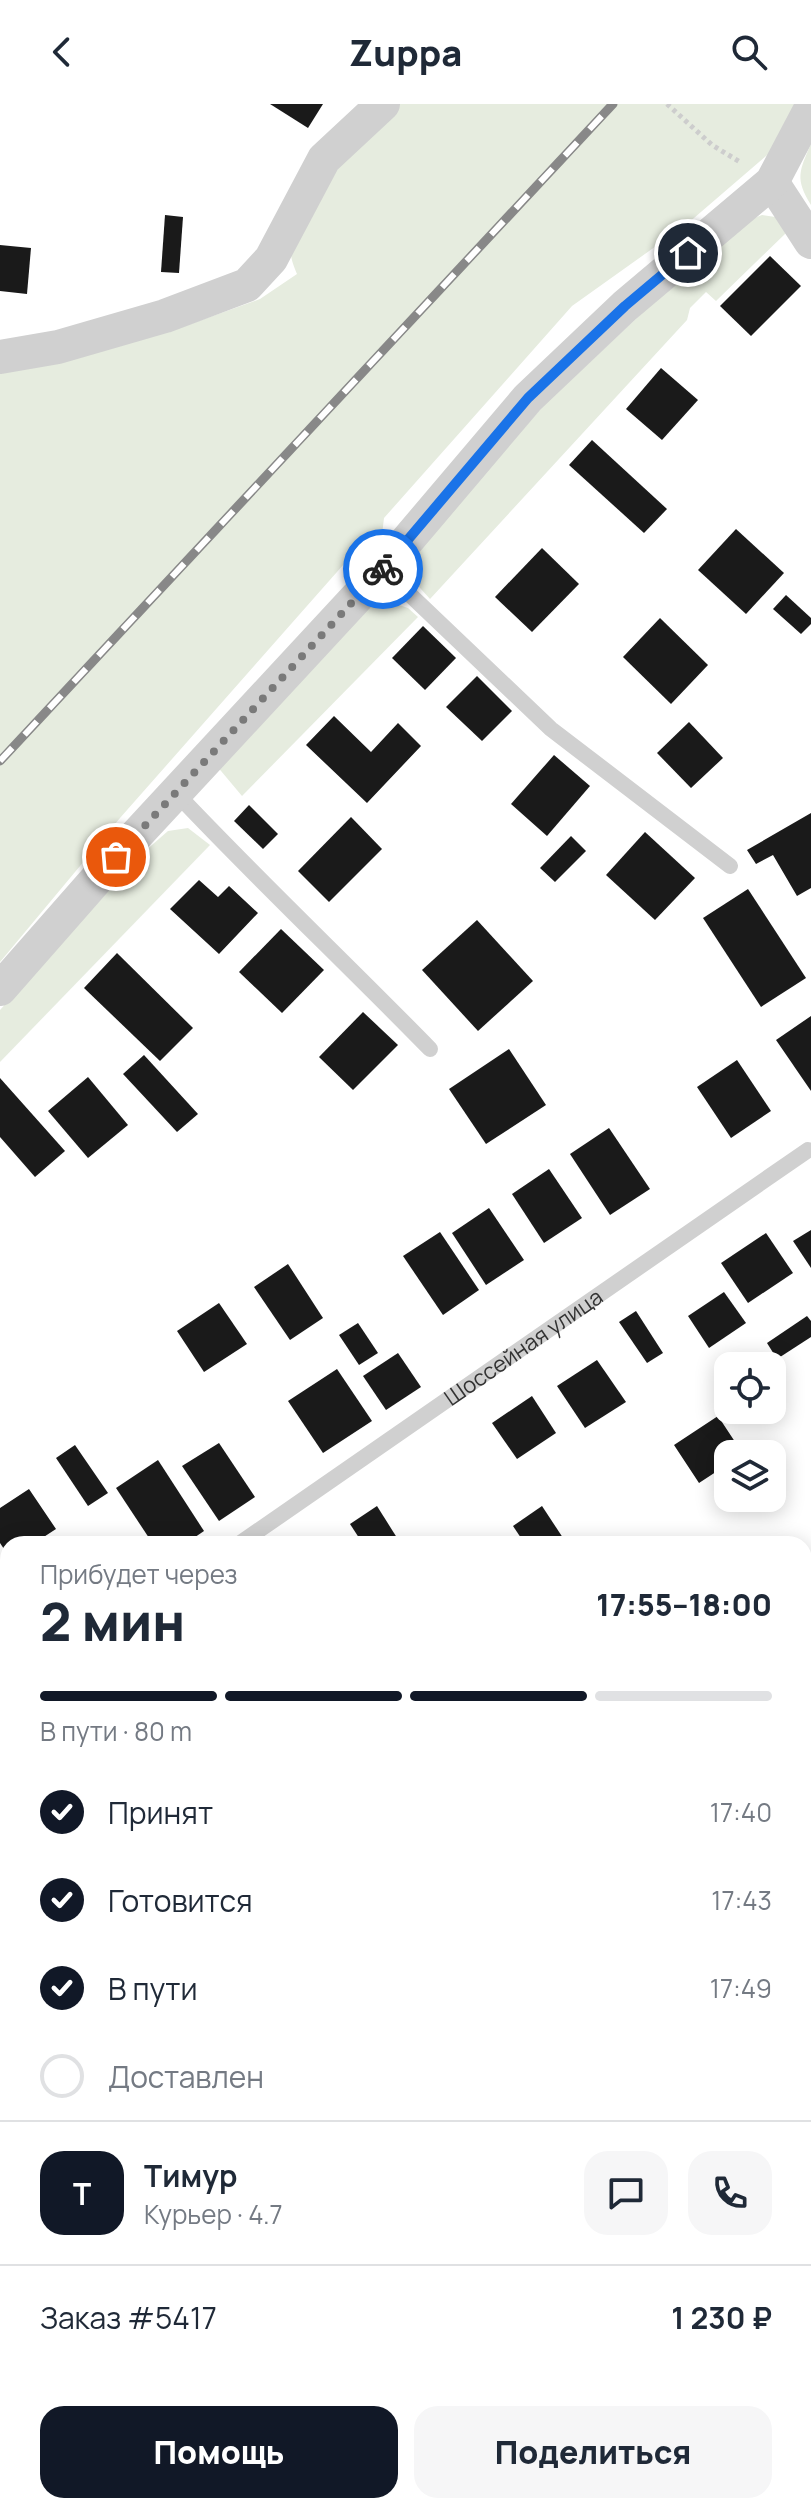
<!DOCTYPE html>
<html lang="ru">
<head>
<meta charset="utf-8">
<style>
  :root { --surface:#fff; --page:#f6f6f7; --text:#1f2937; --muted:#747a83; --line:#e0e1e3; --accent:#111827 }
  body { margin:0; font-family:Manrope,sans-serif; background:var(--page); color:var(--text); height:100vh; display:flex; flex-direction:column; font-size:30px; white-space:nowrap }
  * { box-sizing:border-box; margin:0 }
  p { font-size:26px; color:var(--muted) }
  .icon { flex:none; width:44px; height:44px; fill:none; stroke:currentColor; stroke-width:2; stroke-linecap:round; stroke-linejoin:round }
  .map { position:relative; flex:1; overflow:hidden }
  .side { position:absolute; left:0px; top:1432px; width:812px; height:978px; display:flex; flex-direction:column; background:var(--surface); border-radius:24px 24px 0 0; box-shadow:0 4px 20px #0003 }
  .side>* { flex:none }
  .controls { position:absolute; left:714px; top:1248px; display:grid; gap:16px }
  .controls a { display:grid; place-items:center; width:72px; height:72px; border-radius:16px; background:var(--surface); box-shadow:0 4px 20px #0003; font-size:40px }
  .pin { position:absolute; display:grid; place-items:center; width:68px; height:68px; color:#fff; margin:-34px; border:4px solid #fff; border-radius:50%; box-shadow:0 2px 8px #0007 }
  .courier { position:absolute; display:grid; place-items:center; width:80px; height:80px; margin:-40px; border:6px solid #1a73e8; border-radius:50%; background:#fff; color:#222; box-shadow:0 2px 10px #0007 }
  .headline em { font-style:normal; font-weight:800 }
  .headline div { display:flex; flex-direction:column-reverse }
  .headline { display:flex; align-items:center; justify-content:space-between; height:136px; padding:0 40px }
  h1 { font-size:52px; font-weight:800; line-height:60px }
  .bar { display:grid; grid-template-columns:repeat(4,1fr); gap:12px 8px; align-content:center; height:96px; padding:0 40px }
  .bar i { height:10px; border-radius:6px; background:var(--line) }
  .bar .current { background:var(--accent) }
  .bar p { grid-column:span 4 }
  .line { display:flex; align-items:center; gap:20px; padding:0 40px; border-top:2px solid var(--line) }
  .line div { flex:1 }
  .round { display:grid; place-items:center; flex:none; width:84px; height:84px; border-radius:24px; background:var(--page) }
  ol { padding:0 40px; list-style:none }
  li { display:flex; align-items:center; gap:24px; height:88px }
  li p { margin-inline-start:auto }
  li .icon { padding:8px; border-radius:50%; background:var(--accent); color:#fff; stroke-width:4 }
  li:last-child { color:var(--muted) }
  li i { width:44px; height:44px; border:4px solid var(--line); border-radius:50% }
  .action { display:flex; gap:16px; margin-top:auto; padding:16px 40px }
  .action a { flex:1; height:92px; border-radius:24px; background:var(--accent); color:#fff; font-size:32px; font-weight:800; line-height:92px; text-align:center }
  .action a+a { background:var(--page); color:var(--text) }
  header { display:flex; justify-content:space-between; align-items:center; height:104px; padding:0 40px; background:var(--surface); font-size:36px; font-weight:800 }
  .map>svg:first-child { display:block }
</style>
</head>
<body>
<header><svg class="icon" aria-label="back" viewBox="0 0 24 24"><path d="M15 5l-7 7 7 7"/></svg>Zuppa<svg class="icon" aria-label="search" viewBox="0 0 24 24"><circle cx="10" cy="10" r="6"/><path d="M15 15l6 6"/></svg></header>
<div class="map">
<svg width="811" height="2409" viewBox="0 0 811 2409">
  <rect width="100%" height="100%" fill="#fff"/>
  <g fill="#e6ecdf">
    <path d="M399,0h396l-22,46 -86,74 -115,82 -188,212 -3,25 -27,30 -10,-9 -224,254 -120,144v-590l171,-41 89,-32 37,-25c-3,-7 -7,-17 -6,-24 7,-48 75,-112 108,-146z"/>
    <path d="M811,40v61c-16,-26 -12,-34 0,-61z"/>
    <polygon points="762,111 782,114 786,129 716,197 706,188 690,204 687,216 430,495 403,465 544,301 736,121"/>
    <polygon points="390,498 408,504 418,513 242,692 216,661 363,500"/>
    <polygon points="188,724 210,741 0,958 0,906 144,748 168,727"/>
  </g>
  <g fill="#1a1a1a">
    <polygon points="270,0 323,0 308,24"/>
    <polygon points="165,111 183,113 179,169 161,168"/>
    <polygon points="0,141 31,144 27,190 0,187"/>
    <polygon points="770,152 801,182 751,232 720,202"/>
    <polygon points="661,264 698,296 662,336 626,305"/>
    <polygon points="592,336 667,405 644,429 569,361"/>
    <polygon points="736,425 784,469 746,510 698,466"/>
    <polygon points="542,444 579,480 532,528 495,493"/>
    <polygon points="786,491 811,514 811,520 801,530 773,505"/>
    <polygon points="660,514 708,561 671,600 623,553"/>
    <polygon points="423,522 456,554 425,586 392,554"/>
    <polygon points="477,572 512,607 482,637 446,603"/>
    <polygon points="334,612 371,648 398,619 421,642 367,699 306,641"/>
    <polygon points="689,618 723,654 691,684 657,649"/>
    <polygon points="554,651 590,682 547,732 511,700"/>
    <polygon points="249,701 278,730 263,745 234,717"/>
    <polygon points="811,709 811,784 797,792 773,751 756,760 747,746"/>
    <polygon points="351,713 382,745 329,798 298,767"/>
    <polygon points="645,728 695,774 655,816 606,771"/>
    <polygon points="571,732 586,747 555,778 540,764"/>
    <polygon points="199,776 218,793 229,782 258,809 219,850 170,805"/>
    <polygon points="748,785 806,874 761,903 703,814"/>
    <polygon points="477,816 533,877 478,927 422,866"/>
    <polygon points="281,825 324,866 282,909 239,868"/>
    <polygon points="117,849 193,924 160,957 84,884"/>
    <polygon points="363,908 398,941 353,986 319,953"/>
    <polygon points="811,912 811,987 776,936"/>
    <polygon points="509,945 546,1001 486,1040 449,985"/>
    <polygon points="144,951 198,1010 177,1028 123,970"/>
    <polygon points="737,956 771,1007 731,1034 697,983"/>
    <polygon points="88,973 128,1021 88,1054 48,1007"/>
    <polygon points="0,974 65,1047 35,1073 0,1033"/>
    <polygon points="609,1024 650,1085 610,1111 570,1050"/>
    <polygon points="549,1065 582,1114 544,1139 512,1090"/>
    <polygon points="489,1104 524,1156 486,1181 452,1129"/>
    <polygon points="811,1126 811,1164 793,1137"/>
    <polygon points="440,1128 479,1186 443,1211 403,1152"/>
    <polygon points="766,1129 793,1169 748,1199 721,1159"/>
    <polygon points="288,1160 323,1214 290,1236 254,1183"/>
    <polygon points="724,1188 746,1219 709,1244 688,1212"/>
    <polygon points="219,1199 247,1240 204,1268 177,1227"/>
    <polygon points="636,1207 663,1249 647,1259 619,1218"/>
    <polygon points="807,1212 811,1217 811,1233 777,1255 767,1239"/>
    <polygon points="358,1219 378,1249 359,1261 339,1231"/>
    <polygon points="398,1249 421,1283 386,1306 363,1272"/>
    <polygon points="597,1256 626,1298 585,1324 557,1282"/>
    <polygon points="337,1265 372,1317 323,1349 288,1297"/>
    <polygon points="532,1292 556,1329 517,1355 492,1319"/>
    <polygon points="718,1312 743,1350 728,1350 728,1360 699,1379 674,1341"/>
    <polygon points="219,1339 255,1393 219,1417 182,1362"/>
    <polygon points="75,1341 108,1389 88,1402 56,1354"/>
    <polygon points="158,1356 204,1427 185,1440 153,1440 116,1384"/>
    <polygon points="29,1385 56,1425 33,1440 8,1440 8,1451 0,1439 0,1404"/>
    <polygon points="377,1402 399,1437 395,1440 363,1440 350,1420"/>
    <polygon points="542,1402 567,1440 525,1440 513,1422"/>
    <polygon points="0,1526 8,1539 8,1569 0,1574"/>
    <polygon points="811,1560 811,1584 804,1573 804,1565"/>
    <polygon points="811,1641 811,1692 804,1682 804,1646"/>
    <polygon points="811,1740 811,1787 804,1777 804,1745"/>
    <polygon points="811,2259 811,2308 804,2312 804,2264"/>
    <polygon points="104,2402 123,2402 125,2409 81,2409"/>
    <polygon points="207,2402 266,2402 267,2409 208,2409"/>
    <polygon points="584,2402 638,2402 628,2409 587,2409"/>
  </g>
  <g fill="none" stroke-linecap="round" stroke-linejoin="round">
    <polyline stroke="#cdcdcd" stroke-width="5" stroke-dasharray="4 4" stroke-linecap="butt" points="667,0 712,41 740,58"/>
    <g stroke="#d0d0d0" stroke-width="16">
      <polyline points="383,465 551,625 730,762"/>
      <path d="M177,690c82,87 169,169 253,255"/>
      <path id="s1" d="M239,1440l569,-394"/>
      <polyline points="0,1605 8,1600"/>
    </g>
    <g stroke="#d0d0d0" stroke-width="34">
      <polyline points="772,78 811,138"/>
      <polyline points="0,253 58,243 165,212 247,181 271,155 324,55 383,0"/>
      <polyline points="0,885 116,753 383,465 528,294 625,202 772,78 811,4"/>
      <polyline points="0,1942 8,1940"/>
      <polyline points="0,2314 8,2312"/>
    </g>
    <g stroke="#bdbdbd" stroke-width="44">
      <polyline points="0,1760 8,1771"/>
      <polyline points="804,1891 811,1886"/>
      <polyline points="453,2402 458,2409"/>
    </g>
    <g stroke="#888" stroke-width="9">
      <polyline id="rail" points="0,657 613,0"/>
    </g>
    <use href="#rail" stroke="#fff" stroke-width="6" stroke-dasharray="18" stroke-linecap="butt"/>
  </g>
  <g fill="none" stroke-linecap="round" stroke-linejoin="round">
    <polyline stroke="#7a7a7a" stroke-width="8" stroke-dasharray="0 14.4" points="116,753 383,465"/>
    <polyline stroke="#1a73e8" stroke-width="10" points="383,465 528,294 625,202 688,149"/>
  </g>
  <g text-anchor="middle" stroke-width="8" stroke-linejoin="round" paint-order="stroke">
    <g font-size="22" fill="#333" stroke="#fff">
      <text dy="8" stroke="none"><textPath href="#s1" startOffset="346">Шоссейная улица</textPath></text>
    </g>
  </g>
</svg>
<div class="controls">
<a><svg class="icon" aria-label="locate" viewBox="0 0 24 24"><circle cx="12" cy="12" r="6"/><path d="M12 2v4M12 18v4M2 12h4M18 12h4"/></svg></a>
<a><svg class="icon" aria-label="layers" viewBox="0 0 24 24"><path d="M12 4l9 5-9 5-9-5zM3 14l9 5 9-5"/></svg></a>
</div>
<div class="pin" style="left:116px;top:753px;background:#ea580c"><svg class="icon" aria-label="bag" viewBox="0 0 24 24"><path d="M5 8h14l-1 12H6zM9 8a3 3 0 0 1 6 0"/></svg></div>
<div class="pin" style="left:688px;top:149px;background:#1f2937"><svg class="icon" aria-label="home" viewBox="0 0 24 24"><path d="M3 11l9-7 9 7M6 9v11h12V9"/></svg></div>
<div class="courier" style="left:383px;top:465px"><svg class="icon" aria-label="bike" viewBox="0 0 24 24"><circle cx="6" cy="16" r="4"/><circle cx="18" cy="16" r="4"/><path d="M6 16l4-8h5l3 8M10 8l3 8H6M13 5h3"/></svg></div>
<section class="side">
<div class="headline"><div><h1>2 мин</h1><p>Прибудет через</p></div><em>17:55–18:00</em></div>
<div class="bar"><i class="current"></i><i class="current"></i><i class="current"></i><i></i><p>В пути · 80 m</p></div>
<ol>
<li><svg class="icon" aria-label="check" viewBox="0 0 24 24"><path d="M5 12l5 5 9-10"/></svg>Принят<p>17:40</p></li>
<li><svg class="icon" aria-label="check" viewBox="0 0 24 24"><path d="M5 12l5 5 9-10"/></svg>Готовится<p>17:43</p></li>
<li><svg class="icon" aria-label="check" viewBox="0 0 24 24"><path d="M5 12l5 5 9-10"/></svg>В пути<p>17:49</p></li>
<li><i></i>Доставлен</li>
</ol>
<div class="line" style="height:144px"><b class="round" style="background:var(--accent);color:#fff">Т</b><div><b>Тимур</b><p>Курьер · 4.7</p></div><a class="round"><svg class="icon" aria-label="chat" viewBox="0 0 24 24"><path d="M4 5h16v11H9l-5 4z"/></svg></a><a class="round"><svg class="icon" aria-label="phone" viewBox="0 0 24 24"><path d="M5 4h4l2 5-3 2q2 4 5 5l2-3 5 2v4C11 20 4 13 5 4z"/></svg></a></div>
<div class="line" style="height:104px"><div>Заказ #5417</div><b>1 230 ₽</b></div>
<div class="action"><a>Помощь</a><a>Поделиться</a></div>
</section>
</div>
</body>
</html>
